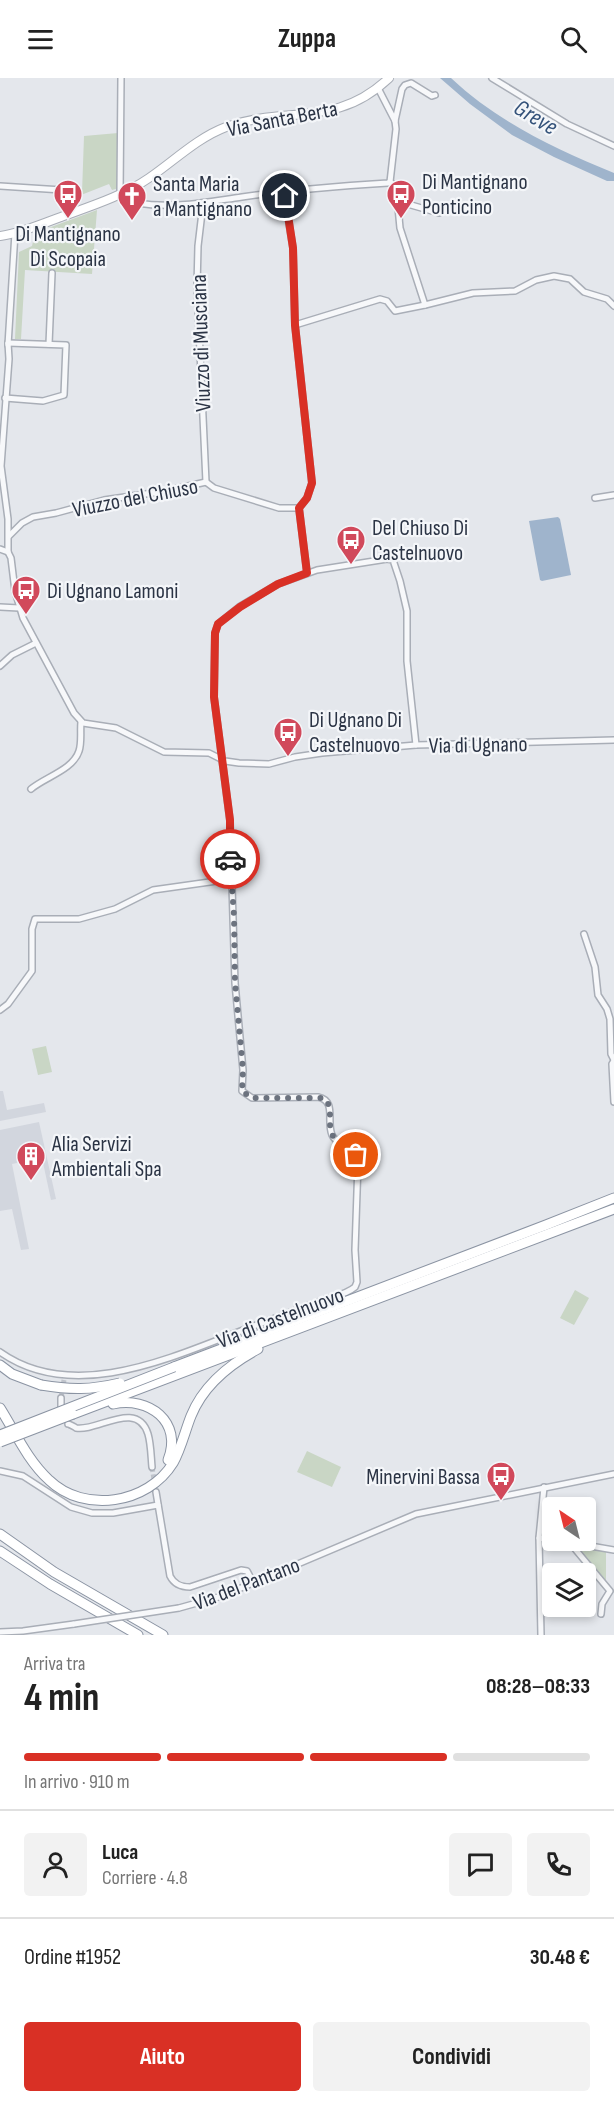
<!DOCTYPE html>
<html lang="it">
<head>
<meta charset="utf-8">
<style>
  :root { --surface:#fff; --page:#f2f2f2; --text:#222; --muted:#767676; --line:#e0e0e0; --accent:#d93025 }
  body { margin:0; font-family:"Sofia Sans Condensed",sans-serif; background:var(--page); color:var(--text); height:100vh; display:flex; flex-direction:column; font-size:22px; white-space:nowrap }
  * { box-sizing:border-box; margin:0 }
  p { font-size:20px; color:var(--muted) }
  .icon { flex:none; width:33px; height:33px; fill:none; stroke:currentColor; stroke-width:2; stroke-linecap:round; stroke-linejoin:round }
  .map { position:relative; height:1557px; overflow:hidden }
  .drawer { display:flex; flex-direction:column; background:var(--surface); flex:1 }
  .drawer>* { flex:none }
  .needle { width:39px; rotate:325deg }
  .controls { position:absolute; left:542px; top:1419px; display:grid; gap:12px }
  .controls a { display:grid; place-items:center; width:54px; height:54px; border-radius:6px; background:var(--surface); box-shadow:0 3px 9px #0003; font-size:30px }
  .pin { position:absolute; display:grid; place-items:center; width:51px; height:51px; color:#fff; margin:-26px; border:3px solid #fff; border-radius:50%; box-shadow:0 2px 6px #0007 }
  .courier { position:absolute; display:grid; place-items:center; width:60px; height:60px; margin:-30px; border:4px solid #d93025; border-radius:50%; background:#fff; color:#222; box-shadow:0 2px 8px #0007 }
  .summary em { font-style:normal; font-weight:700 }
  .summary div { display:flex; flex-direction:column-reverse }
  .summary { display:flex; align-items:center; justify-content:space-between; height:102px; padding:0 24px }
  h1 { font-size:39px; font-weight:700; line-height:45px }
  .bar { display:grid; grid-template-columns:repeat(4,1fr); gap:9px 6px; align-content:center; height:72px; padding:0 24px }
  .bar i { height:8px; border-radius:4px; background:var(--line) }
  .bar .on { background:var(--accent) }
  .bar p { grid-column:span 4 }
  .line { display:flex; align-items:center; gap:15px; padding:0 24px; border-top:2px solid var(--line) }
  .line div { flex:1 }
  .round { display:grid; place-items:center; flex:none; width:63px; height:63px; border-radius:6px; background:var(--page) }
  .button { display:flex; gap:12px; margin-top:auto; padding:12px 24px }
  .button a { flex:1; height:69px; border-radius:6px; background:var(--accent); color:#fff; font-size:24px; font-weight:700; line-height:69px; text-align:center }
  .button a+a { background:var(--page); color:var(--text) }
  header { display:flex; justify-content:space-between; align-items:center; height:78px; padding:0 24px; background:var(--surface); font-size:27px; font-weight:700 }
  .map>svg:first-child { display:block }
</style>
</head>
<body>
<header><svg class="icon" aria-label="menu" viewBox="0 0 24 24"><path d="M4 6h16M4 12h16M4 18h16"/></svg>Zuppa<svg class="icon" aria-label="search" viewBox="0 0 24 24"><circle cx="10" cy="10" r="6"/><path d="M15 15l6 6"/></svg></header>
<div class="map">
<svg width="614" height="1557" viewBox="0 0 614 1557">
  <rect width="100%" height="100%" fill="#e4e7ec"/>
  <g fill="#d2d6de">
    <polygon points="0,1013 3,1013 7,1032 44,1025 46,1034 0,1043"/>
    <polygon points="39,1044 56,1121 51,1122 42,1080 12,1086 29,1171 21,1172 12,1131 0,1133 0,1052"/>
  </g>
  <g fill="#c9d6c5">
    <polygon points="118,55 119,110 112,112 109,106 76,119 76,128 67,131 65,121 82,115 84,58"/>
    <polygon points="97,132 92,196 25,192 21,261 15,261 19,174 32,168 35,155"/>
    <polygon points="46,968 52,994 38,997 32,971"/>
    <polygon points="575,1212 589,1220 574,1247 560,1240"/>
    <polygon points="307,1373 341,1389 332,1409 297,1394"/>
    <polygon points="578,1468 606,1472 606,1505 577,1470"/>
  </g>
  <g fill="#9fb4cc">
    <path d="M440,0h11c47,44 104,71 163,95v8h-7l-53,-24 -42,-22 -42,-31z"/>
    <polygon points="558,439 560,441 571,497 542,503 540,502 529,443"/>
  </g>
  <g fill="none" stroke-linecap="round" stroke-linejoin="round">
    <g stroke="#bfc3cb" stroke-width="5" stroke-dasharray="5 2.5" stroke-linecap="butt">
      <polyline points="61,1320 64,1302"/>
      <polyline points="152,1389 156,1414"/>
    </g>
    <g stroke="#a9aeb7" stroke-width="8">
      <g id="street">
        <polyline points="492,0 567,46 614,68"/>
        <polyline points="378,10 395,43"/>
        <polyline points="390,104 396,108 400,150 425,227 473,215 515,213 536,202 554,198 570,201 584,214 607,221 614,228"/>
        <polyline points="390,104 396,51 395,43 402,11 405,7 411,5 432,18 435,17"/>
        <polyline points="0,108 62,112"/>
        <path d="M127,113l10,12c36,6 69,-1 105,-6 48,-7 97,-11 146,-14l2,-1"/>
        <polyline points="284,114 293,170 295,247 312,405 307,420 299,430 307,495"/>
        <polyline points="120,116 121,0"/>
        <polyline points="397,123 439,135"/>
        <polyline points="203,126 198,168 197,209 206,404"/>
        <polyline points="295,247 380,221 387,223 395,233 425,227"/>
        <polyline points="8,265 9,281 1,388 8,441 8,474 11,480 15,513 23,540 74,635 83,645 116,650 164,674 209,675 225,683 239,685 269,686 295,679 322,675 416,667 614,662"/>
        <polyline points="49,266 52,195"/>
        <polyline points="8,267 15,155"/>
        <polyline points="5,320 43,323 64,317 66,267 8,265"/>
        <polyline points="206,404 214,410 279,430 299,430"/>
        <polyline points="595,420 614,417"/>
        <polyline points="9,458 22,445 33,439 56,435 104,422 166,413 206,404"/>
        <polyline points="0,471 8,474"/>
        <polyline points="0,529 19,530"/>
        <polyline points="0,588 12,577 36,565"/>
        <path d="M31,711c14,-12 42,-19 48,-38 3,-9 1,-20 2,-29"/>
        <polyline points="584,856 595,889 598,917 607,931 610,941 611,976 614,982"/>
        <polyline points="0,932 8,926 32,893 32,851 35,841 79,841 115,831 153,812 231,801"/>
        <polyline points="614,983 612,986 614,1024"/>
        <path d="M0,1274c80,57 190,-4 270,-32 18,-7 37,-14 56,-21 9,-3 21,-5 29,-12l2,-5 -2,-32 3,-87c-6,-22 -20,-15 -26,-28 -6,-14 5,-34 -14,-38l-66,1 -10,-7 1,-21 -8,-87 -5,-162 -16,-124 1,-64 3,-9 21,-17 39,-23 39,-14 70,-11 6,1 7,21 7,30v50l9,84"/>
        <polyline points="61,1329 61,1320"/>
        <path d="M68,1346c1,0 7,3 8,4 21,4 61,-29 72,6 3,10 3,23 4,33"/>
        <polyline points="0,1393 23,1398 71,1429 92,1435 113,1435 158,1427"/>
        <path d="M156,1414l14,84c4,8 10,11 20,11l51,-17 6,1 6,11"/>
        <polyline points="539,1460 552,1462"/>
        <polyline points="556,1462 614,1472"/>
        <polyline points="575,1466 575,1471 610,1513 602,1526 601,1536"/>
        <polyline points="179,1530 222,1518 416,1436 614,1396"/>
        <polyline points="0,1554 23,1553 74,1546"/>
        <polyline points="541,1557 539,1460 544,1409"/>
      </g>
    </g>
    <g stroke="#a9aeb7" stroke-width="10">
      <path id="secondary" d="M0,158c22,-3 41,-12 61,-19 30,-11 62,-21 88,-39 25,-17 48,-40 77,-51 61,-22 109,2 163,-49"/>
    </g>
    <g stroke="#8b94a3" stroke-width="11">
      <g id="highway">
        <polyline points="0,1287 12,1296 41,1307"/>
        <polyline points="174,1289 546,1147 614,1120"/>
        <path d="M113,1326c36,-8 70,18 55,56"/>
        <path d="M0,1330c15,24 28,53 49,72 35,34 99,24 124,-17 8,-14 12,-32 18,-47 12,-30 39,-52 67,-67"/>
        <polyline points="73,1336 614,1131"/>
        <polyline points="0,1456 54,1494 163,1557"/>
        <polyline points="0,1473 50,1506 138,1557"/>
      </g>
    </g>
    <use href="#street" stroke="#f7f8fa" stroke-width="5"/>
    <use href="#secondary" stroke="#fff" stroke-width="8"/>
    <use href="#highway" stroke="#fff" stroke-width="9"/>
    <g stroke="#a9aeb7" stroke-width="8" stroke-linecap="butt">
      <polyline id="street-bridge" points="74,1546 179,1530"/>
    </g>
    <g stroke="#8b94a3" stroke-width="11" stroke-linecap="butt">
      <g id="highway-bridge">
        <path d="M41,1307c30,5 49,5 79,-2"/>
        <polyline points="0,1357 174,1289"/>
        <polyline points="0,1364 73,1336"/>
      </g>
    </g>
    <use href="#street-bridge" stroke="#f7f8fa" stroke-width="5"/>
    <use href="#highway-bridge" stroke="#fff" stroke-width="9"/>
  </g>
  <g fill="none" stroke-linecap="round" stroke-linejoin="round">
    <path stroke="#6c737f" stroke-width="6" stroke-dasharray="0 10.8" d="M230,781l4,57 1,66 8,88 -1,21 10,7h72c11,10 2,27 9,38 6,9 17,10 23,19"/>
    <polyline stroke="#d93025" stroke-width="8" points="230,781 230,742 214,619 215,555 218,546 240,529 278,506 307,495 299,430 307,420 312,405 295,247 293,170 285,118"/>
  </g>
  <defs>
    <g id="bus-pin" transform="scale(1.5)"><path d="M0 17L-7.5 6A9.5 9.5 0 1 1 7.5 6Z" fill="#d1495b" stroke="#f4f6f9"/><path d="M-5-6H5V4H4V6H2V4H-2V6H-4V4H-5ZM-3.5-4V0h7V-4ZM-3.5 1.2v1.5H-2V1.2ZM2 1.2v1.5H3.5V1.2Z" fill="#fff"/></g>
    <g id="church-pin" transform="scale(1.5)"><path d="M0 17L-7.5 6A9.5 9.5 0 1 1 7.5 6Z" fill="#d1495b" stroke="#f4f6f9"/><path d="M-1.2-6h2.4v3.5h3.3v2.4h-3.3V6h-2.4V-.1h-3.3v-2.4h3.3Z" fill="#fff"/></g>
    <g id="building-pin" transform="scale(1.5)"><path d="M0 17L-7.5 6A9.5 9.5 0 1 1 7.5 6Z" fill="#d1495b" stroke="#f4f6f9"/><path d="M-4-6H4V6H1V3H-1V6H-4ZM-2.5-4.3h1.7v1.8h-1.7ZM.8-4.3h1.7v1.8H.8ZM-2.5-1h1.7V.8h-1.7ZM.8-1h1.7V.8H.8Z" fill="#fff"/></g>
  </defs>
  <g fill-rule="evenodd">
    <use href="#bus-pin" x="68" y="116"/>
    <use href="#bus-pin" x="401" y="116"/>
    <use href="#church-pin" x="132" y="118"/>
    <use href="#bus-pin" x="351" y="462"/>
    <use href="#bus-pin" x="26" y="512"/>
    <use href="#bus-pin" x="288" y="654"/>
    <use href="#building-pin" x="31" y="1078"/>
    <use href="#bus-pin" x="501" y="1398"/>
  </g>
  <g text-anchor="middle" stroke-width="4.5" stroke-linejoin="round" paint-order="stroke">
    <g font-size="22" fill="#2b3445" stroke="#f4f6f9">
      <text transform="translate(282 40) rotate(-11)" y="8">Via Santa Berta</text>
      <text transform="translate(200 265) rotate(-92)" y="8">Viuzzo di Musciana</text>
      <text transform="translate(135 419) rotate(-11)" y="8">Viuzzo del Chiuso</text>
      <text transform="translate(478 666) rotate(-1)" y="8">Via di Ugnano</text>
      <text transform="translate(280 1239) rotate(-21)" y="8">Via di Castelnuovo</text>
      <text transform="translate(246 1505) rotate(-21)" y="8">Via del Pantano</text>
    </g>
    <g font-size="22" fill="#2b3445" stroke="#f4f6f9" text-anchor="start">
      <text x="422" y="111">Di Mantignano<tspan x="422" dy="25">Ponticino</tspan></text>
      <text x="153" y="113">Santa Maria<tspan x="153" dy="25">a Mantignano</tspan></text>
      <text x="68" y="163" text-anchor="middle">Di Mantignano<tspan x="68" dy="25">Di Scopaia</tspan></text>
      <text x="372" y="457">Del Chiuso Di<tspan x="372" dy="25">Castelnuovo</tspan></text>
      <text x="47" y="520">Di Ugnano Lamoni</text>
      <text x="309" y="649">Di Ugnano Di<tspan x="309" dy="25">Castelnuovo</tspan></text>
      <text x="52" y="1073">Alia Servizi<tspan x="52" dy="25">Ambientali Spa</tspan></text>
      <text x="480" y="1406" text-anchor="end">Minervini Bassa</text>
    </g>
    <g font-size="24" font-style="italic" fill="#34527a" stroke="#f4f6f9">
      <text transform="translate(536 39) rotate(31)" y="8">Greve</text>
    </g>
  </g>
</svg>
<div class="controls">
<a><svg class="needle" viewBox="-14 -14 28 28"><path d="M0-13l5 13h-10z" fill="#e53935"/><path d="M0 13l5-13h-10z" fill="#767676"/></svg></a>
<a><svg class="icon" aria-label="layers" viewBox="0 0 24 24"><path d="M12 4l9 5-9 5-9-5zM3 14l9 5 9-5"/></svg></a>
</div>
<div class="pin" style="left:356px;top:1077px;background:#ea580c"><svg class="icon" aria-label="bag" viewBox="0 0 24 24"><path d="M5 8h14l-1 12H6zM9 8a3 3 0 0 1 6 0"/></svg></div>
<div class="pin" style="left:285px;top:118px;background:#1f2937"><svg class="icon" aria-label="home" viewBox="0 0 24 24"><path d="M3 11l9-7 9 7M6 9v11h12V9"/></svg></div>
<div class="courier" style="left:230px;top:781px"><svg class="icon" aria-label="car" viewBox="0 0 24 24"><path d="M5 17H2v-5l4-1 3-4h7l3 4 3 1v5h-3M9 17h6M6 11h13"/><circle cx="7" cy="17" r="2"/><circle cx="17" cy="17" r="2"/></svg></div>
</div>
<section class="drawer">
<div class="summary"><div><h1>4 min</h1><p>Arriva tra</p></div><em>08:28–08:33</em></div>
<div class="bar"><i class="on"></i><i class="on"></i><i class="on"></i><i></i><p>In arrivo · 910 m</p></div>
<div class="line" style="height:108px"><a class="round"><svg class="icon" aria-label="person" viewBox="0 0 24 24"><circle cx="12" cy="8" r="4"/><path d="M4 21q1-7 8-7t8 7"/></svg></a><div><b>Luca</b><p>Corriere · 4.8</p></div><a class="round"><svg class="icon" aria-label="chat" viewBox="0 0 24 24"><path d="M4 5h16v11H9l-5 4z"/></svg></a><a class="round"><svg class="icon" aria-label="phone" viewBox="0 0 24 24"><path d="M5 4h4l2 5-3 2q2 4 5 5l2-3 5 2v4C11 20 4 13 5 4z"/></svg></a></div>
<div class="line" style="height:78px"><div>Ordine #1952</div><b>30.48 €</b></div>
<div class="button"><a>Aiuto</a><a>Condividi</a></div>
</section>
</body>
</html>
